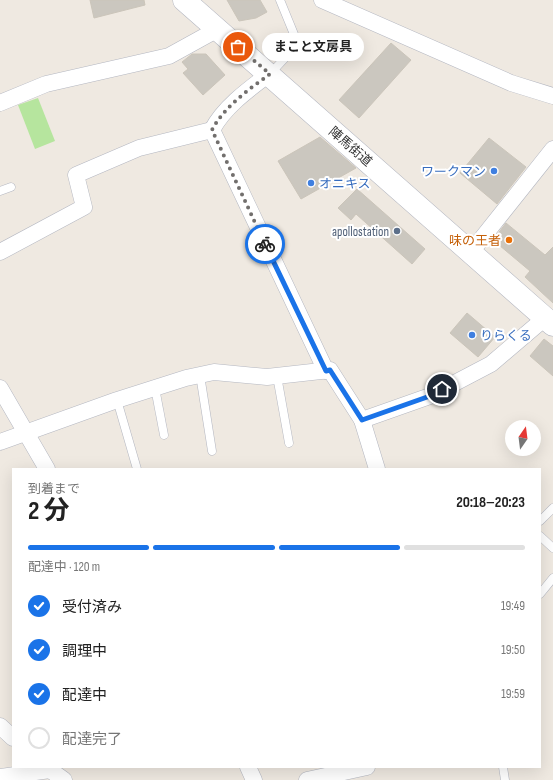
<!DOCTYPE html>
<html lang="ja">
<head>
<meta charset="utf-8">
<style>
  :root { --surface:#fff; --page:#f6f6f6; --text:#222; --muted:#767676; --line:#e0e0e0; --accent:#1a73e8 }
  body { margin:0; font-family:"Sofia Sans Condensed","Noto Sans JP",sans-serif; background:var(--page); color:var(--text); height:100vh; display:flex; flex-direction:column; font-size:15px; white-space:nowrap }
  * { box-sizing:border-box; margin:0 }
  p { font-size:13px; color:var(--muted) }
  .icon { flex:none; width:22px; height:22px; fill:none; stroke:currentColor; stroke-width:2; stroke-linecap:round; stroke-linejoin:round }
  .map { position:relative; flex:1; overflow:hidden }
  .panel { position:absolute; left:12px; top:468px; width:529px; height:300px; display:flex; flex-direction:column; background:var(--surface); border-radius:0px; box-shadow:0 4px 16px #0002 }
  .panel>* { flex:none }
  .needle { width:26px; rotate:14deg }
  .fabs { position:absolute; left:505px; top:420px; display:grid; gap:8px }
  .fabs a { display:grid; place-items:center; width:36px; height:36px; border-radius:50%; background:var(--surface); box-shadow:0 4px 16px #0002; font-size:20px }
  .pin { position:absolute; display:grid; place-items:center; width:34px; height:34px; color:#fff; margin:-17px; border:2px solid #fff; border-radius:50%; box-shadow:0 1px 4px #0007 }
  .courier { position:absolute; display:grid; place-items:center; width:40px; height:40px; margin:-20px; border:3px solid #1a73e8; border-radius:50%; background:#fff; color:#222; box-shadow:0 1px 5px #0007 }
  .bubble { position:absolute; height:28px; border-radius:14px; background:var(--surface); box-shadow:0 4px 16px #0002; font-size:13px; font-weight:700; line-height:28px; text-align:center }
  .summary em { font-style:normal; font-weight:700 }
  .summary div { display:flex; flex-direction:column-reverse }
  .summary { display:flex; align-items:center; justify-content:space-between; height:68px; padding:0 16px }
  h1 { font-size:26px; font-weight:700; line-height:30px }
  .bar { display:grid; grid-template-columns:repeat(4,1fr); gap:6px 4px; align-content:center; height:48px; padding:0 16px }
  .bar i { height:5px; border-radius:3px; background:var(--line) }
  .bar .current { background:var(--accent) }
  .bar p { grid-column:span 4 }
  ol { padding:0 16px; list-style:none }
  li { display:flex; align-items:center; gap:12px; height:44px }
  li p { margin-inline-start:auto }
  li .icon { padding:4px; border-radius:50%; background:var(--accent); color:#fff; stroke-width:4 }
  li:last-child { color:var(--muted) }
  li i { width:22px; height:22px; border:2px solid var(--line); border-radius:50% }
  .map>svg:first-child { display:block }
</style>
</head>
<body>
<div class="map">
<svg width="553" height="780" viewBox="0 0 553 780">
  <rect width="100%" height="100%" fill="#efe9e1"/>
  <polygon fill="#b6e59e" points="38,98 55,141 35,149 18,105"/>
  <g fill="#cbc7bf" stroke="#cbc5ba">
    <polygon points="90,0 144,0 145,5 94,18"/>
    <polygon points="227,0 260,0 267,12 256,18 239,21"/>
    <polygon points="391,43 411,60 359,118 339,100"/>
    <polygon points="192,54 206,54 225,75 203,95 183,73 188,69 182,62"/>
    <polygon points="320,137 356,168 301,199 278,161"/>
    <polygon points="489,138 526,167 497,204 460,173"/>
    <polygon points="357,189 425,249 412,264 356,214 351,220 338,208"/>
    <polygon points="506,223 545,255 553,247 553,303 525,277 530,271 493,240"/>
    <polygon points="467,313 495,337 478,357 450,333"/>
    <polygon points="544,339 553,346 553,376 530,356"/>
  </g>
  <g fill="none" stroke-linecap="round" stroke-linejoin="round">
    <g stroke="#b4b7c1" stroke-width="9">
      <g id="service">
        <polyline points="270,74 298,44 280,0"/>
        <polyline points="0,191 11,187"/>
        <polyline points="200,375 212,451"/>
        <polyline points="277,376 289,443"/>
        <polyline points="155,388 164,435"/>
        <polyline points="117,400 137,469"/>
        <polyline points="540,521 553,508"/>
        <polyline points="540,536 553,548"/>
        <polyline points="540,594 553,578"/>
        <polyline points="503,767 505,780"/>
      </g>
    </g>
    <g stroke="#b4b7c1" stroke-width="17">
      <g id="minor">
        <polyline points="322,0 511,83 553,96"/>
        <path d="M269,74c-20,15 -45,33 -57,56l114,241"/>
        <polyline points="0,103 46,84 169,56 218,29"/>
        <polyline points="0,252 84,207 76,175 139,148 212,130"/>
        <polyline points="471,252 553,149"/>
        <polyline points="0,388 47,469"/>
        <polyline points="362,420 430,396 491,364 545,318"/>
        <polyline points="0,442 117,400 186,378 214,372 267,377 330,370 362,420 377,469"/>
        <polyline points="0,726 13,738"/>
        <polyline points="46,767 64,780"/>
        <polyline points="248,767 254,780"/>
        <polyline points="0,777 50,770"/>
        <polyline points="307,780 367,767"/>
      </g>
    </g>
    <g stroke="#b4b7c1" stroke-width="23">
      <polyline id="secondary" points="184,0 553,325"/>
    </g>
    <use href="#service" stroke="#fff" stroke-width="8"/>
    <use href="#minor" stroke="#fff" stroke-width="16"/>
    <use href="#secondary" stroke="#fff" stroke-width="22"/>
  </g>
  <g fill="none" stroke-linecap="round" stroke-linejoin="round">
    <path stroke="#726f6d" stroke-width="4" stroke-dasharray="0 7.2" d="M238,47l32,27c-21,15 -46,33 -58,56l53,114"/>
    <polyline stroke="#1a73e8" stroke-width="5" points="265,244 326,371 330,370 362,420 430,396 442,389"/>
  </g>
  <g fill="#3f7fe0" stroke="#fff" stroke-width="1.5">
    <circle cx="494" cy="171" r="4"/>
    <circle cx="311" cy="183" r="4"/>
    <circle cx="472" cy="335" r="4"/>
  </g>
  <circle fill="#5c6f8a" stroke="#fff" stroke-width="1.5" cx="397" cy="231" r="4"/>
  <circle fill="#e8710a" stroke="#fff" stroke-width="1.5" cx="509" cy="240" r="4"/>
  <g text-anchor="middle" stroke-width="4" stroke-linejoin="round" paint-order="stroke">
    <g font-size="13" fill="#2e2e2e" stroke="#fff">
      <text transform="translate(351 146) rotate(41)" y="5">陣馬街道</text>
    </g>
    <g font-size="13" fill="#366cbe" stroke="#fff" text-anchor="start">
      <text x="486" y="176" text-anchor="end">ワークマン</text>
      <text x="319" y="188">オニキス</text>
      <text x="480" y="340">りらくる</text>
    </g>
    <g font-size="13" fill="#4e5e75" stroke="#fff" text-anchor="end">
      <text x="389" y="236">apollostation</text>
    </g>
    <g font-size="13" fill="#c56008" stroke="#fff" text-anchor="end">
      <text x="501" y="245">味の王者</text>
    </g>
  </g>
</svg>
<div class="fabs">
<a><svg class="needle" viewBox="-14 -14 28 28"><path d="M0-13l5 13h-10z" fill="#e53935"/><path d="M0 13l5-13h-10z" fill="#767676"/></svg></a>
</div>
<div class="pin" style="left:238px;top:47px;background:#ea580c"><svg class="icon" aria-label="bag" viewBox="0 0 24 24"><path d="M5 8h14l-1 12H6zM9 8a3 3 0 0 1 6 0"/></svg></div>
<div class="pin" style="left:442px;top:389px;background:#1f2937"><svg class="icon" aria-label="home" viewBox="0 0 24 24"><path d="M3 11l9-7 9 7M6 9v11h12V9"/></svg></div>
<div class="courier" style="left:265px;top:244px"><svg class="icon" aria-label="bike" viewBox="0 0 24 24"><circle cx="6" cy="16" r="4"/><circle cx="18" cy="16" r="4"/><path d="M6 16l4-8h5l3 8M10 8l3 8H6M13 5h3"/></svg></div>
<div class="bubble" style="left:262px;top:33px;width:102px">まこと文房具</div>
<section class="panel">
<div class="summary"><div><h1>2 分</h1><p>到着まで</p></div><em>20:18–20:23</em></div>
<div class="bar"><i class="current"></i><i class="current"></i><i class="current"></i><i></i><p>配達中 · 120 m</p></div>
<ol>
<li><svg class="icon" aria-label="check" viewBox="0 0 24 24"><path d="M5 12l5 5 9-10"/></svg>受付済み<p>19:49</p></li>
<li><svg class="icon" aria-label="check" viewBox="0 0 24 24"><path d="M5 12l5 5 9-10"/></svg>調理中<p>19:50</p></li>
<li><svg class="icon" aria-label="check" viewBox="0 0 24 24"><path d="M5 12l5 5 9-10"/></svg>配達中<p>19:59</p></li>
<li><i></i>配達完了</li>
</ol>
</section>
</div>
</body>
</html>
